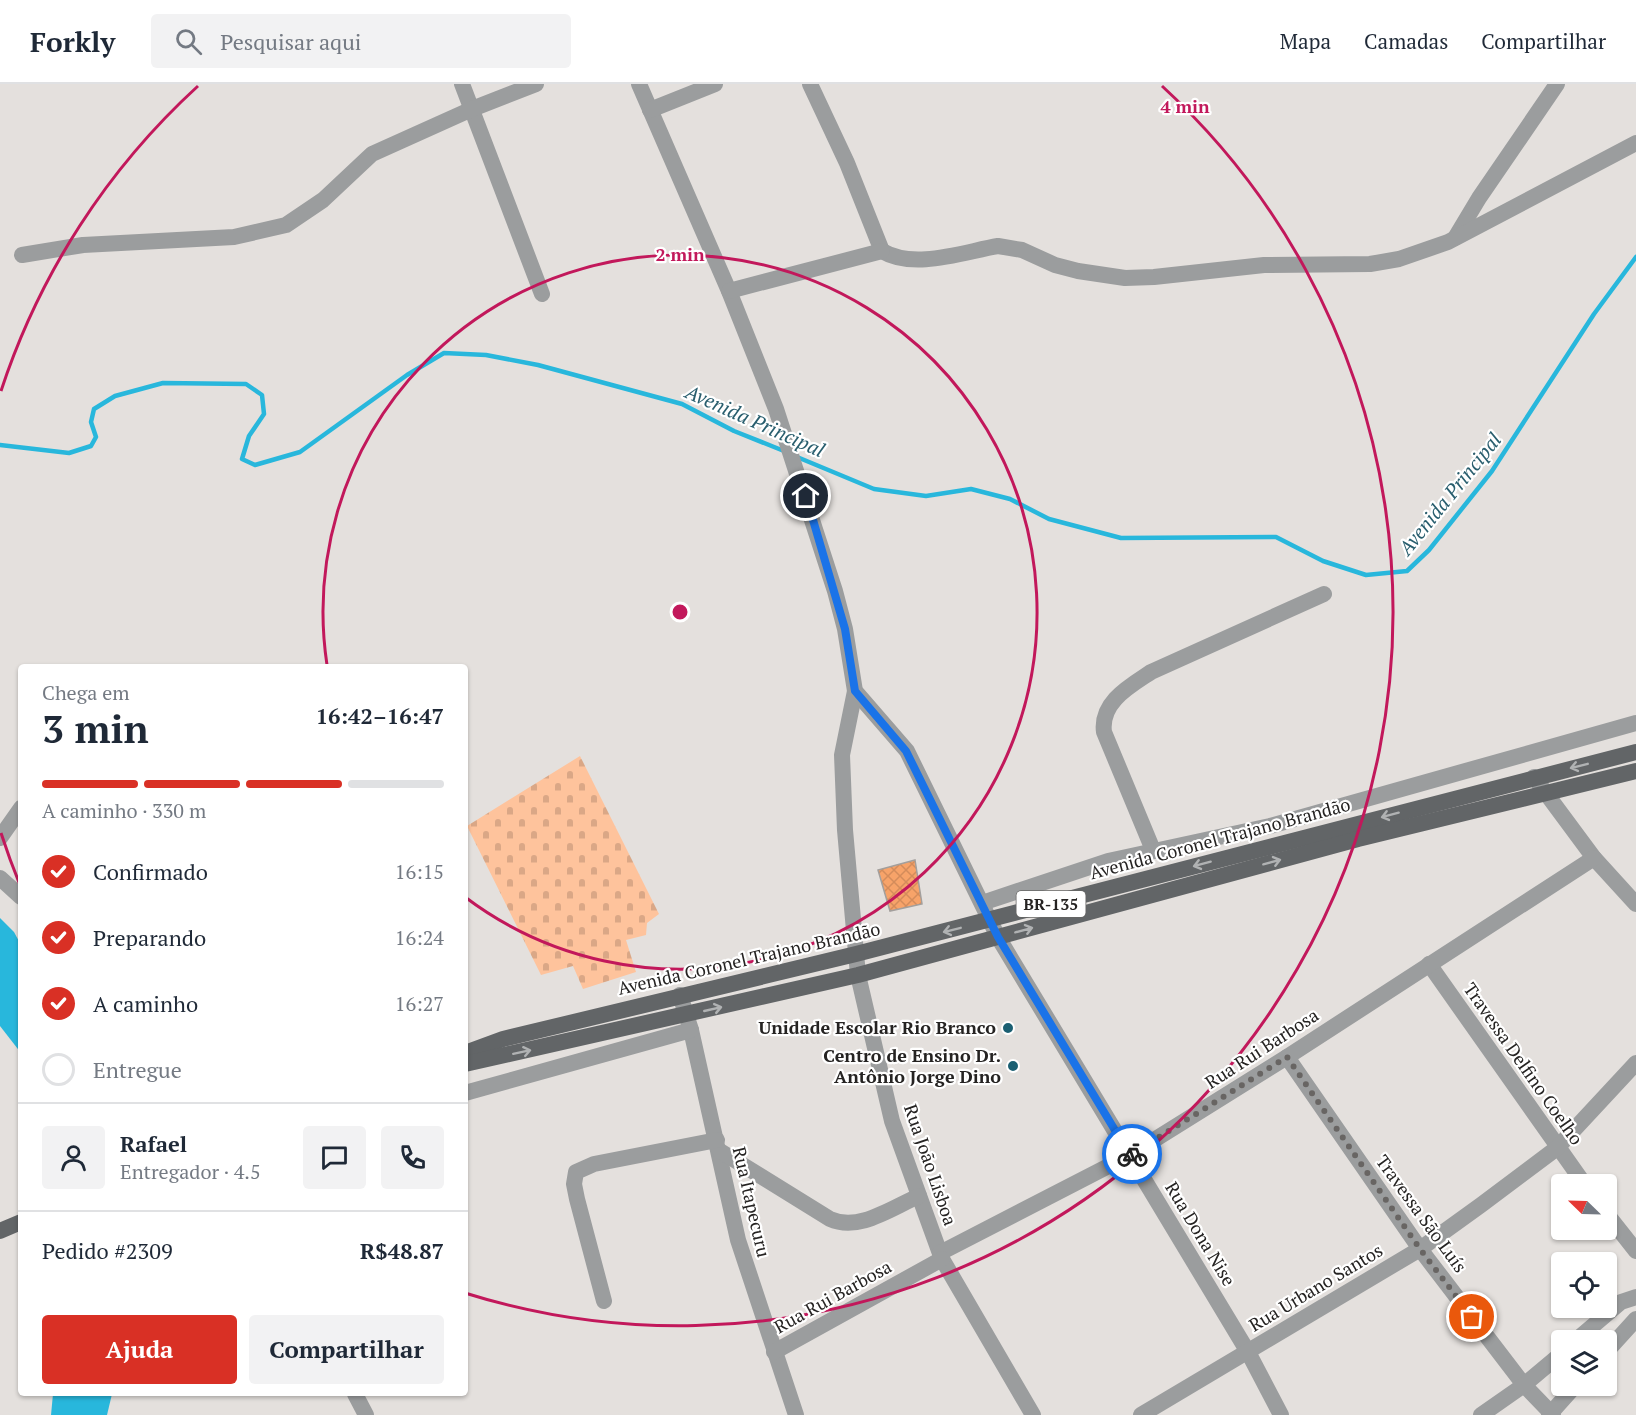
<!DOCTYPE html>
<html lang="pt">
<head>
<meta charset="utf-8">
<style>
  :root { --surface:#fff; --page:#f2f2f3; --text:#1f2937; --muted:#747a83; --line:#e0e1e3; --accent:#d93025 }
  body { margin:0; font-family:"PT Serif",serif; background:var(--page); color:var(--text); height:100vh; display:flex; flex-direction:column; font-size:22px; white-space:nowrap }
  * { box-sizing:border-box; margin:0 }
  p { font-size:20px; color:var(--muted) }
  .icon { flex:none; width:33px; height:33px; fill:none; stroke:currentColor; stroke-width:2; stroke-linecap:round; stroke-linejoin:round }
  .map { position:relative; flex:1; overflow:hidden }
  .details { position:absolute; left:18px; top:580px; width:450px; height:732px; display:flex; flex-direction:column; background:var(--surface); border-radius:6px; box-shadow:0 2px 4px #0004 }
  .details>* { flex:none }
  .needle { width:39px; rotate:293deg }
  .buttons { position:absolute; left:1551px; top:1090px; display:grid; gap:12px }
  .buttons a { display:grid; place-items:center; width:66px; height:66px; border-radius:6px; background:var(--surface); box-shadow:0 2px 4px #0004; font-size:30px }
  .pin { position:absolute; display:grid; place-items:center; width:51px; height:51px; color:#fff; margin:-26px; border:3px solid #fff; border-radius:50%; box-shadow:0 2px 6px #0007 }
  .courier { position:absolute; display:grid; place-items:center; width:60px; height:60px; margin:-30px; border:4px solid #1a73e8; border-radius:50%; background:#fff; color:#222; box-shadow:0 2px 8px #0007 }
  .head em { font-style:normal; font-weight:700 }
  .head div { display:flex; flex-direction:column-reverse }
  .head { display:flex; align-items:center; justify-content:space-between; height:102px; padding:0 24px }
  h1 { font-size:39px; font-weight:700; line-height:45px }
  .bar { display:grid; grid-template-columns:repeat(4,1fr); gap:9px 6px; align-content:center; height:72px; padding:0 24px }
  .bar i { height:8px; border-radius:4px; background:var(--line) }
  .bar .active { background:var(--accent) }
  .bar p { grid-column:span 4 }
  .line { display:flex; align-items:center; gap:15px; padding:0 24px; border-top:2px solid var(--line) }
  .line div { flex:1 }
  .round { display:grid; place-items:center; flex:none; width:63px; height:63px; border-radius:6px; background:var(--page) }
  ol { padding:0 24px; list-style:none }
  li { display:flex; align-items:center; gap:18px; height:66px }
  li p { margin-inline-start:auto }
  li .icon { padding:6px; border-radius:50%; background:var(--accent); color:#fff; stroke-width:4 }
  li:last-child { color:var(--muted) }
  li i { width:33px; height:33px; border:3px solid var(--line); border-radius:50% }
  .button { display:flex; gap:12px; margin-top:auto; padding:12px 24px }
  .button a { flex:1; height:69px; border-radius:6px; background:var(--accent); color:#fff; font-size:24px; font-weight:700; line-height:69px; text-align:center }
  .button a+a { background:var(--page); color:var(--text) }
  header { display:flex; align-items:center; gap:36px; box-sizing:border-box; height:84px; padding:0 30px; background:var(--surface); border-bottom:2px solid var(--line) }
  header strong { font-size:28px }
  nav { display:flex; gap:33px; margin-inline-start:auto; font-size:21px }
  .search { width:420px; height:54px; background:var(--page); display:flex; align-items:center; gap:15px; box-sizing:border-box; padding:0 21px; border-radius:6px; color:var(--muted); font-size:22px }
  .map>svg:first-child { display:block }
</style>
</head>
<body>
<header>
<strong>Forkly</strong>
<div class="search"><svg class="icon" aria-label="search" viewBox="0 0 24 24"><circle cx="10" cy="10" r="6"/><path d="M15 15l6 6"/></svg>Pesquisar aqui</div>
<nav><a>Mapa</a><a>Camadas</a><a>Compartilhar</a></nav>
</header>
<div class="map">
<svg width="1636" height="1331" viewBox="0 0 1636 1331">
  <defs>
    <pattern id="cemetery-stones" width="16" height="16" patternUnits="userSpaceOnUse" patternTransform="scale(1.5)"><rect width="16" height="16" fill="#fec39c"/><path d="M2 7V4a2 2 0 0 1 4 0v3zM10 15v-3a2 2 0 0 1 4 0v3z" fill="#daa786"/></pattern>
    <pattern id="building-cross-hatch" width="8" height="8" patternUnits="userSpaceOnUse" patternTransform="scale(1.5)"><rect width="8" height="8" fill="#f7a369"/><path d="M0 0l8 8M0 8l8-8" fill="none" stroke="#d48c5b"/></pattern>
  </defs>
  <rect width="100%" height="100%" fill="#e4e0dd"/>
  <polygon fill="url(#cemetery-stones)" points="580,672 659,830 647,839 646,851 626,856 636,888 583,905 573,882 541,891 467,742"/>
  <g fill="#28b7dc">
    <polygon points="0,834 14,848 21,861 21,969 0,942"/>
    <polygon points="53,1310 112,1310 107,1331 51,1331"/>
  </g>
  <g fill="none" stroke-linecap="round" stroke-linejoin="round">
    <g stroke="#28b7dc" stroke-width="4.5">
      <polyline points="0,361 69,369 91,362 96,353 91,338 94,325 115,312 163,299 246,300 262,311 264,330 249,352 242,375 255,381 300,368 407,291 444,269 486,271 538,281 682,320 734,347 784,367"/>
      <polyline points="797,373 874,405 926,412 971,405 1010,415 1049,435 1121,454 1276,453 1323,477 1366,491 1407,487 1429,466 1492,387 1594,230 1636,173"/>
    </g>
  </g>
  <polygon fill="url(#building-cross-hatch)" stroke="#a39f9c" stroke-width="1.5" points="915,776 922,820 890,827 878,786"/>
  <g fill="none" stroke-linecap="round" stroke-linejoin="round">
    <g stroke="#9b9d9e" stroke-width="16">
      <polyline points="462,0 542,210"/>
      <polyline points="639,0 729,207 776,325 835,507 845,545 855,607 907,667 998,853 1248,1268 1281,1331"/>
      <polyline points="810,0 847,79 882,167"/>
      <polyline points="650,26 715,0"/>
      <polyline points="1455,154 1479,114 1557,0"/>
      <path d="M882,167c32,19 81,1 116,-5l24,4 33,15 23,6 47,7 29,-1 110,-12 106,-1 29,-5 49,-17 188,-99"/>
      <polyline points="22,171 83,161 234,153 286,141 323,116 372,70 472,25 536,0"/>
      <polyline points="729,207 882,167"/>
      <polyline points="855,607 842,671 845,746 858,891 892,1037 942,1175 1033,1331"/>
      <polyline points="1534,693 1594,774 1636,820"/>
      <polyline points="0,754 21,724"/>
      <path d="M1153,766l-49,-118c-4,-30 26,-46 47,-60l173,-78"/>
      <polyline points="0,794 21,813"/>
      <polyline points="982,819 1108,777 1270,742 1636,639"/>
      <polyline points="1429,880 1585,1101"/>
      <polyline points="680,911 691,946 738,1156 796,1331"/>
      <polyline points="1287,973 1420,1165 1524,1301 1553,1331"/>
      <polyline points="465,1009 691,946"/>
      <path d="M720,1067l110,68c29,13 61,-11 89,-23"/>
      <polyline points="1606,1129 1636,1167"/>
      <polyline points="940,1169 1130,1071 1287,973 1594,774"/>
      <polyline points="604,1217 577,1115 574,1100 576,1088 594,1080 717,1056"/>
      <polyline points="1575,1257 1621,1218 1636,1213"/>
      <polyline points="774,1268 942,1175"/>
      <polyline points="1606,1268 1636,1235"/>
      <polyline points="355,1310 366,1331"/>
      <polyline points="1141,1331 1420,1165 1481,1121 1557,1064 1636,979"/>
      <polyline points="1481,1331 1524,1301 1562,1269"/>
      <polyline points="1549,1331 1575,1302"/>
    </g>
    <g stroke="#626567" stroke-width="16">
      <polyline points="465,969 503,955 856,870 1636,668"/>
      <polyline points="465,980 858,891 1358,755 1636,687"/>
      <polyline points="0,1147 21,1138"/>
    </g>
  </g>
  <defs><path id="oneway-shaft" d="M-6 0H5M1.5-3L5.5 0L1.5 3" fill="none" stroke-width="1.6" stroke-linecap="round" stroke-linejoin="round" transform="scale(1.5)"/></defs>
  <g stroke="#b0b2b3">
    <use href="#oneway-shaft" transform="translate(1579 682) rotate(166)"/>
    <use href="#oneway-shaft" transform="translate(1390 731) rotate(165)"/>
    <use href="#oneway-shaft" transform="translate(1272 778) rotate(-15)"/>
    <use href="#oneway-shaft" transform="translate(1202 780) rotate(165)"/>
    <use href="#oneway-shaft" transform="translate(952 846) rotate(166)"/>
    <use href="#oneway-shaft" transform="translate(1024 846) rotate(-15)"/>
    <use href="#oneway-shaft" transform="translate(713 925) rotate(-13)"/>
    <use href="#oneway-shaft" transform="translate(522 968) rotate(-12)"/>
  </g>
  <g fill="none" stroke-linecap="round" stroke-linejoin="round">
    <polyline stroke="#686563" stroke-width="6" stroke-dasharray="0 10.8" points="1132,1070 1287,973 1420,1165 1472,1233"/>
    <polyline stroke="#1a73e8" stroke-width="8" points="806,412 845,545 855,607 906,667 998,853 1130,1071 1132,1070"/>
  </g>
  <g fill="none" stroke="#c2185b" stroke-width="3">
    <path d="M327 581A357 357 0 1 1 465 813"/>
    <path d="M20 801A714 714 0 0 1 1 749M1 307A714 714 0 0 1 198 2M1162 2A714 714 0 0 1 465 1209"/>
  </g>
  <g fill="#1b5f72" stroke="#fff" stroke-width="2">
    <circle cx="1008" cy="944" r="6"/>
    <circle cx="1013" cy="982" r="6"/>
  </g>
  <g text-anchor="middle" stroke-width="4.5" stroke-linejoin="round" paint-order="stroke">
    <rect fill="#fff" stroke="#666564" stroke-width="1.5" x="1016.5" y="807" width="69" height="26" rx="4.5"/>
    <g font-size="16" font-weight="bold" fill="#252322">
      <text x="1051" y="826">BR-135</text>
    </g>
    <g font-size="18" fill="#252322" stroke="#fff">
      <text transform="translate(1220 755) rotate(-15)" y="6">Avenida Coronel Trajano Brandão</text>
      <text transform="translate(749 875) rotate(-13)" y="6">Avenida Coronel Trajano Brandão</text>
      <text transform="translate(1262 965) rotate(-33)" y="6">Rua Rui Barbosa</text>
      <text transform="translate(1523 980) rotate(55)" y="6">Travessa Delfino Coelho</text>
      <text transform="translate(930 1081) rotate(71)" y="6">Rua João Lisboa</text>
      <text transform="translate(751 1118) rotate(77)" y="6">Rua Itapecuru</text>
      <text transform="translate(1421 1130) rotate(54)" y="6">Travessa São Luís</text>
      <text transform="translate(1200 1150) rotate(59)" y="6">Rua Dona Nise</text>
      <text transform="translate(1316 1204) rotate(-31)" y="6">Rua Urbano Santos</text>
      <text transform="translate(833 1213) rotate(-29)" y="6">Rua Rui Barbosa</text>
    </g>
    <g font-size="18" font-weight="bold" fill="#252322" stroke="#fff" text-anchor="end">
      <text x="996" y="950">Unidade Escolar Rio Branco</text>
      <text x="1001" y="978">Centro de Ensino Dr.<tspan x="1001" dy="21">Antônio Jorge Dino</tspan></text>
    </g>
    <g font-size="20" font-style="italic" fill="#295e6e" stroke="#fff">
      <text transform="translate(755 337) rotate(24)" y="7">Avenida Principal</text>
      <text transform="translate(1450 410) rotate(-51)" y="7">Avenida Principal</text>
    </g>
  </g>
  <circle cx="680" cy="528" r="9" fill="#c2185b" stroke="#fff" stroke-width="3"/>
  <g font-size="18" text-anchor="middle" font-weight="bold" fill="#c2185b" stroke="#fff" stroke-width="4.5" stroke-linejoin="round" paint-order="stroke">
    <text x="1185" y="29">4 min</text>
    <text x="680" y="177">2 min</text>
  </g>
</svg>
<div class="buttons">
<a><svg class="needle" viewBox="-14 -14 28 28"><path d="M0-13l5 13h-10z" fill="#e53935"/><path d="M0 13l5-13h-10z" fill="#747a83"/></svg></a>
<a><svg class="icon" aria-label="locate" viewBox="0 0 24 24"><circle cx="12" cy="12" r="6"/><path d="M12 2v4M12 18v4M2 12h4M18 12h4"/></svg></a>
<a><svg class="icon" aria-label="layers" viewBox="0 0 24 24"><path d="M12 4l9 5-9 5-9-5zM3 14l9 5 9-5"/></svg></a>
</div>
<div class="pin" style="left:1472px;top:1233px;background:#ea580c"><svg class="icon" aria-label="bag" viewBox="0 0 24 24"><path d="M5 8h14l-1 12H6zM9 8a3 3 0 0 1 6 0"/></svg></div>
<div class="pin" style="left:806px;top:412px;background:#1f2937"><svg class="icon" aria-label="home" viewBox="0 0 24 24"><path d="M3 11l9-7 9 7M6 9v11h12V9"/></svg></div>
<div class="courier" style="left:1132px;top:1070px"><svg class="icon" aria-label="bike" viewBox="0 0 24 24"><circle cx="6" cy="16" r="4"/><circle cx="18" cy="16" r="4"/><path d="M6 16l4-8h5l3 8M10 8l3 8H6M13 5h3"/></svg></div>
<section class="details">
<div class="head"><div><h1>3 min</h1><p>Chega em</p></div><em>16:42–16:47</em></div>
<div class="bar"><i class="active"></i><i class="active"></i><i class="active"></i><i></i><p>A caminho · 330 m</p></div>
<ol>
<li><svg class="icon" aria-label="check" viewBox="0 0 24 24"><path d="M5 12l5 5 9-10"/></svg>Confirmado<p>16:15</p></li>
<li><svg class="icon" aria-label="check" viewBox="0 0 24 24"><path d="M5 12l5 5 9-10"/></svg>Preparando<p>16:24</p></li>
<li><svg class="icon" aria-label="check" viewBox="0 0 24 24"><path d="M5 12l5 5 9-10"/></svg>A caminho<p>16:27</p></li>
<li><i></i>Entregue</li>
</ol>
<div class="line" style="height:108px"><a class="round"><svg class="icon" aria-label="person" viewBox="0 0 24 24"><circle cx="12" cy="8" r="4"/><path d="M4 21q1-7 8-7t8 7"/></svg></a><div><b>Rafael</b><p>Entregador · 4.5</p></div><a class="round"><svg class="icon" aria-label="chat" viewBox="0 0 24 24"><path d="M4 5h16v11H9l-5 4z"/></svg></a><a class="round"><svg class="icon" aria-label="phone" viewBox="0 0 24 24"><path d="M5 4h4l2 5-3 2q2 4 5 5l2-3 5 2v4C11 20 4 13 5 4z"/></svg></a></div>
<div class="line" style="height:78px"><div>Pedido #2309</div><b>R$48.87</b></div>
<div class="button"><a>Ajuda</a><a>Compartilhar</a></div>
</section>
</div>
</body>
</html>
